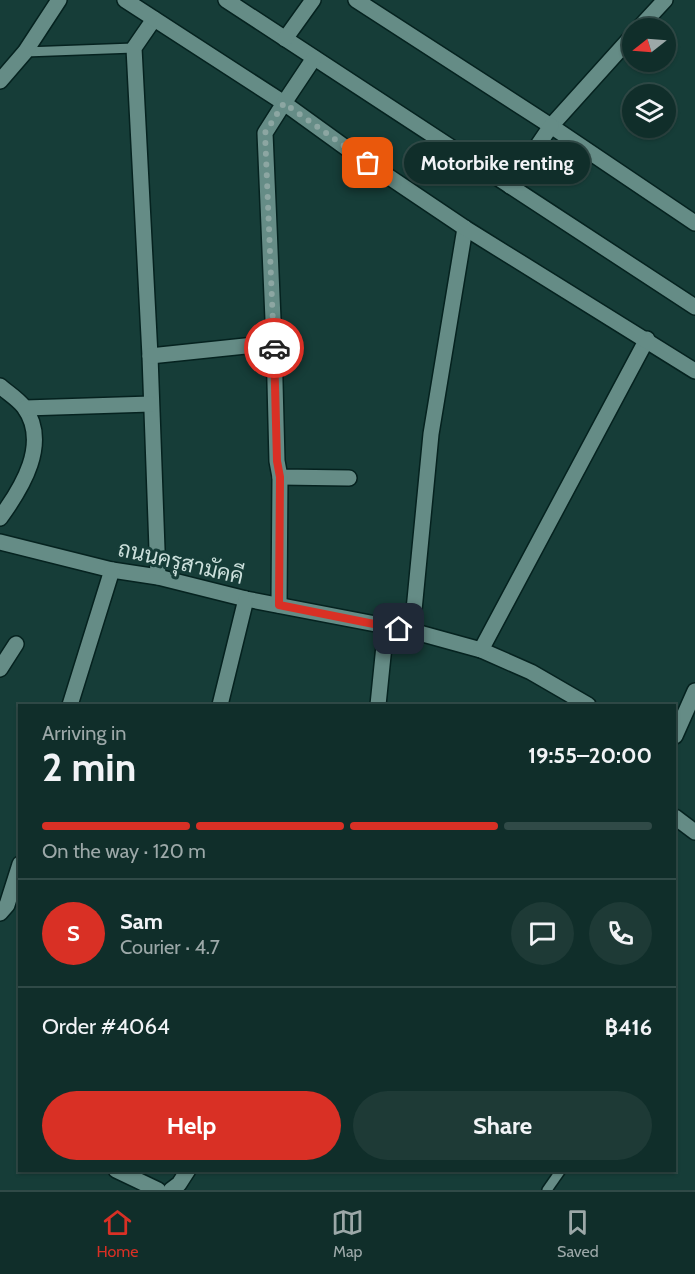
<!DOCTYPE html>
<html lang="en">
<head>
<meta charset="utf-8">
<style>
  :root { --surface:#102e2a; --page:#1e3a36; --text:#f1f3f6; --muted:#9ca8a8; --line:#304a47; --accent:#d93025 }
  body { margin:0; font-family:Cabin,Sarabun,sans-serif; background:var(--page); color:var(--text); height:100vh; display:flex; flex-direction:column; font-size:22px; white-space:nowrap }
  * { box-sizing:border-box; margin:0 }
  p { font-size:20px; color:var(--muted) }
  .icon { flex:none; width:33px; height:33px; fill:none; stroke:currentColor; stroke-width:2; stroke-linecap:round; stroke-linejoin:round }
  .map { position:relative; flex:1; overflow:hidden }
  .sheet { position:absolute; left:18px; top:704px; width:658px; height:468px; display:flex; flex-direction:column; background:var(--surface); border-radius:0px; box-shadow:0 2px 4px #0004,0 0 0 2px var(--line) }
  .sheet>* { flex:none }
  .needle { width:39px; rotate:253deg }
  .buttons { position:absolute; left:622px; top:18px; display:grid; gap:12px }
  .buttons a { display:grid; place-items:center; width:54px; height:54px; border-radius:50%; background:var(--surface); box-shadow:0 2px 4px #0004,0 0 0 2px var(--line); font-size:30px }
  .pin { position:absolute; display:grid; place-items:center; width:51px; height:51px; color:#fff; margin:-26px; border-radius:12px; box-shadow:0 3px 9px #0006 }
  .courier { position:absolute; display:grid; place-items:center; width:60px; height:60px; margin:-30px; border:4px solid #d93025; border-radius:50%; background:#fff; color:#222; box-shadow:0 2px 8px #0007 }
  .bubble { position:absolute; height:42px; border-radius:21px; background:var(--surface); box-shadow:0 2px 4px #0004,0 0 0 2px var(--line); font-size:20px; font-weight:700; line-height:42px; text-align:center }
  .head em { font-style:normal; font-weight:700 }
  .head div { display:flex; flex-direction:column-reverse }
  .head { display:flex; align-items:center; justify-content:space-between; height:102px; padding:0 24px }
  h1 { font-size:39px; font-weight:700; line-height:45px }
  .bar { display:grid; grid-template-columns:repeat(4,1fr); gap:9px 6px; align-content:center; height:72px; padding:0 24px }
  .bar i { height:8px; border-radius:4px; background:var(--line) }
  .bar .on { background:var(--accent) }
  .bar p { grid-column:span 4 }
  .line { display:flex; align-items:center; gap:15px; padding:0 24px; border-top:2px solid var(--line) }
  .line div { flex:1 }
  .round { display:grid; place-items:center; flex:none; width:63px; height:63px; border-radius:32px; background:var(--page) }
  .cta { display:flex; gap:12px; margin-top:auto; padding:12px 24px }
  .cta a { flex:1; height:69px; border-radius:36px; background:var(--accent); color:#fff; font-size:24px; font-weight:700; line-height:69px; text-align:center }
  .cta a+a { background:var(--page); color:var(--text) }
  .dock { display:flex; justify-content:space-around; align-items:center; height:84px; border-top:2px solid var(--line); background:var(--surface); font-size:16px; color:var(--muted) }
  .dock a { display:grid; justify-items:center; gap:3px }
  .dock .on { color:var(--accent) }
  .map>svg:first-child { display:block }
</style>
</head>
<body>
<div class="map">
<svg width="695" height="1190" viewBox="0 0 695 1190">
  <rect width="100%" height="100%" fill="#163d38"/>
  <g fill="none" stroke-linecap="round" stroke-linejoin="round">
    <g stroke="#05221f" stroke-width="12">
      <g id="service">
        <polyline points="25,52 134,48"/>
        <polyline points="547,1190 561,1170"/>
      </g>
    </g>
    <g stroke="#05221f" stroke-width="18">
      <g id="minor">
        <polyline points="154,19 134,48 150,356 158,577"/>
        <polyline points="639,28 665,0"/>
        <polyline points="0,81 25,52 59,0"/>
        <polyline points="284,103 265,133 274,343 277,461 280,477 349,478"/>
        <polyline points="551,126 633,35"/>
        <polyline points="150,356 274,343"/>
        <path d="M0,386c8,7 18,13 24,21 26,36 -2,81 -24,111"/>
        <polyline points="25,408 151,404"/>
        <polyline points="0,542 112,570 158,577 246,599 412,631 481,650 531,672 588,705"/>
        <polyline points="279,605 280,477"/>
        <polyline points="412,631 431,434 465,228"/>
        <polyline points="481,650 647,339"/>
        <polyline points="0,669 16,644"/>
        <polyline points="70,705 112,570"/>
        <polyline points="220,705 246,599"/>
        <polyline points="378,705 386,626"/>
        <polyline points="675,736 695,691"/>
        <polyline points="675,817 695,832"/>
        <polyline points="0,913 7,905 20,864"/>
        <polyline points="116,1170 158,1190"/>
        <polyline points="171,1190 179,1184 188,1170"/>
      </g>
    </g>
    <g stroke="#05221f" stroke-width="18">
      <g id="secondary">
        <polyline points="125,0 284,103 349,150 465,228 695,371"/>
        <polyline points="226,0 695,307"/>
        <polyline points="356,0 551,126 695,223"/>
        <polyline points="285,39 313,0"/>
        <polyline points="284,103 314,58"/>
        <polyline points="510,186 551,126"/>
      </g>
    </g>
    <use href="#service" stroke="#658c86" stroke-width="9"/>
    <use href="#minor" stroke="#658c86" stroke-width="15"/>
    <use href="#secondary" stroke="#658c86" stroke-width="15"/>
  </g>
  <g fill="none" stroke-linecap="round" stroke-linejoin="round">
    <polyline stroke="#8ca6a2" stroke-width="6" stroke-dasharray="0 10.8" points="274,348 265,133 284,103 368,163"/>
    <polyline stroke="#d93025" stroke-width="8" points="274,348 277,461 280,477 279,605 399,629"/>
  </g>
  <g text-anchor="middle" stroke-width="6" stroke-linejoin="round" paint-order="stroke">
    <g font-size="22" fill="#cbdfdb" stroke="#163d38">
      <text transform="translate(181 562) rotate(13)" y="8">ถนนครุสามัคคี</text>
    </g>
  </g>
</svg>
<div class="buttons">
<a><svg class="needle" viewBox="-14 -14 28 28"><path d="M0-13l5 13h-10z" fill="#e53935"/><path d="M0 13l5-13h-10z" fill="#9ca8a8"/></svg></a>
<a><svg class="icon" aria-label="layers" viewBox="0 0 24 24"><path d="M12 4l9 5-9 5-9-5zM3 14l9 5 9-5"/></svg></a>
</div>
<div class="pin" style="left:368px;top:163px;background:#ea580c"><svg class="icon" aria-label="bag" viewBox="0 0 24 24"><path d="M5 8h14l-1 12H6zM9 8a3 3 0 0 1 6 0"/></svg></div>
<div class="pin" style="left:399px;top:629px;background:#1f2937"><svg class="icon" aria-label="home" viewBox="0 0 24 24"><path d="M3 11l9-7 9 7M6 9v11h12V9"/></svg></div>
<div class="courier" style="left:274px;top:348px"><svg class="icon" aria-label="car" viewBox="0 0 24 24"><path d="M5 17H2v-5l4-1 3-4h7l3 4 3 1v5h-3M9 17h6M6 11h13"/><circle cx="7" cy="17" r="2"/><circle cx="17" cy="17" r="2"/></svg></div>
<div class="bubble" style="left:404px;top:142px;width:186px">Motorbike renting</div>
<section class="sheet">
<div class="head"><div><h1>2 min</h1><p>Arriving in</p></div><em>19:55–20:00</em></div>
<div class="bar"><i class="on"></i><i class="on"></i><i class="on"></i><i></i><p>On the way · 120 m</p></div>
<div class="line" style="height:108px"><b class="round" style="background:var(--accent);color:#fff">S</b><div><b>Sam</b><p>Courier · 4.7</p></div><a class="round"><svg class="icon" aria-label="chat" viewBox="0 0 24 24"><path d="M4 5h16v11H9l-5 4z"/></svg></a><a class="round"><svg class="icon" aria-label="phone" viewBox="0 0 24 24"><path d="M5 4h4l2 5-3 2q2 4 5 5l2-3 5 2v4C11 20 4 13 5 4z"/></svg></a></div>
<div class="line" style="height:78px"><div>Order #4064</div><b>฿416</b></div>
<div class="cta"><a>Help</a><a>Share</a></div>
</section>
</div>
<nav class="dock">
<a class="on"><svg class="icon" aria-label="home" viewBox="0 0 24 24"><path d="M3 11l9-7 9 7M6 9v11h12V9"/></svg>Home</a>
<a><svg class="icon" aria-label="map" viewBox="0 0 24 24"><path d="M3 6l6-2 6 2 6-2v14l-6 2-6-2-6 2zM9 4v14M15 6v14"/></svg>Map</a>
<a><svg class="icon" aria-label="saved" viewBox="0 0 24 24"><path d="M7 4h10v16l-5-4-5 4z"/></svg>Saved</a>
</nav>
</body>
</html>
